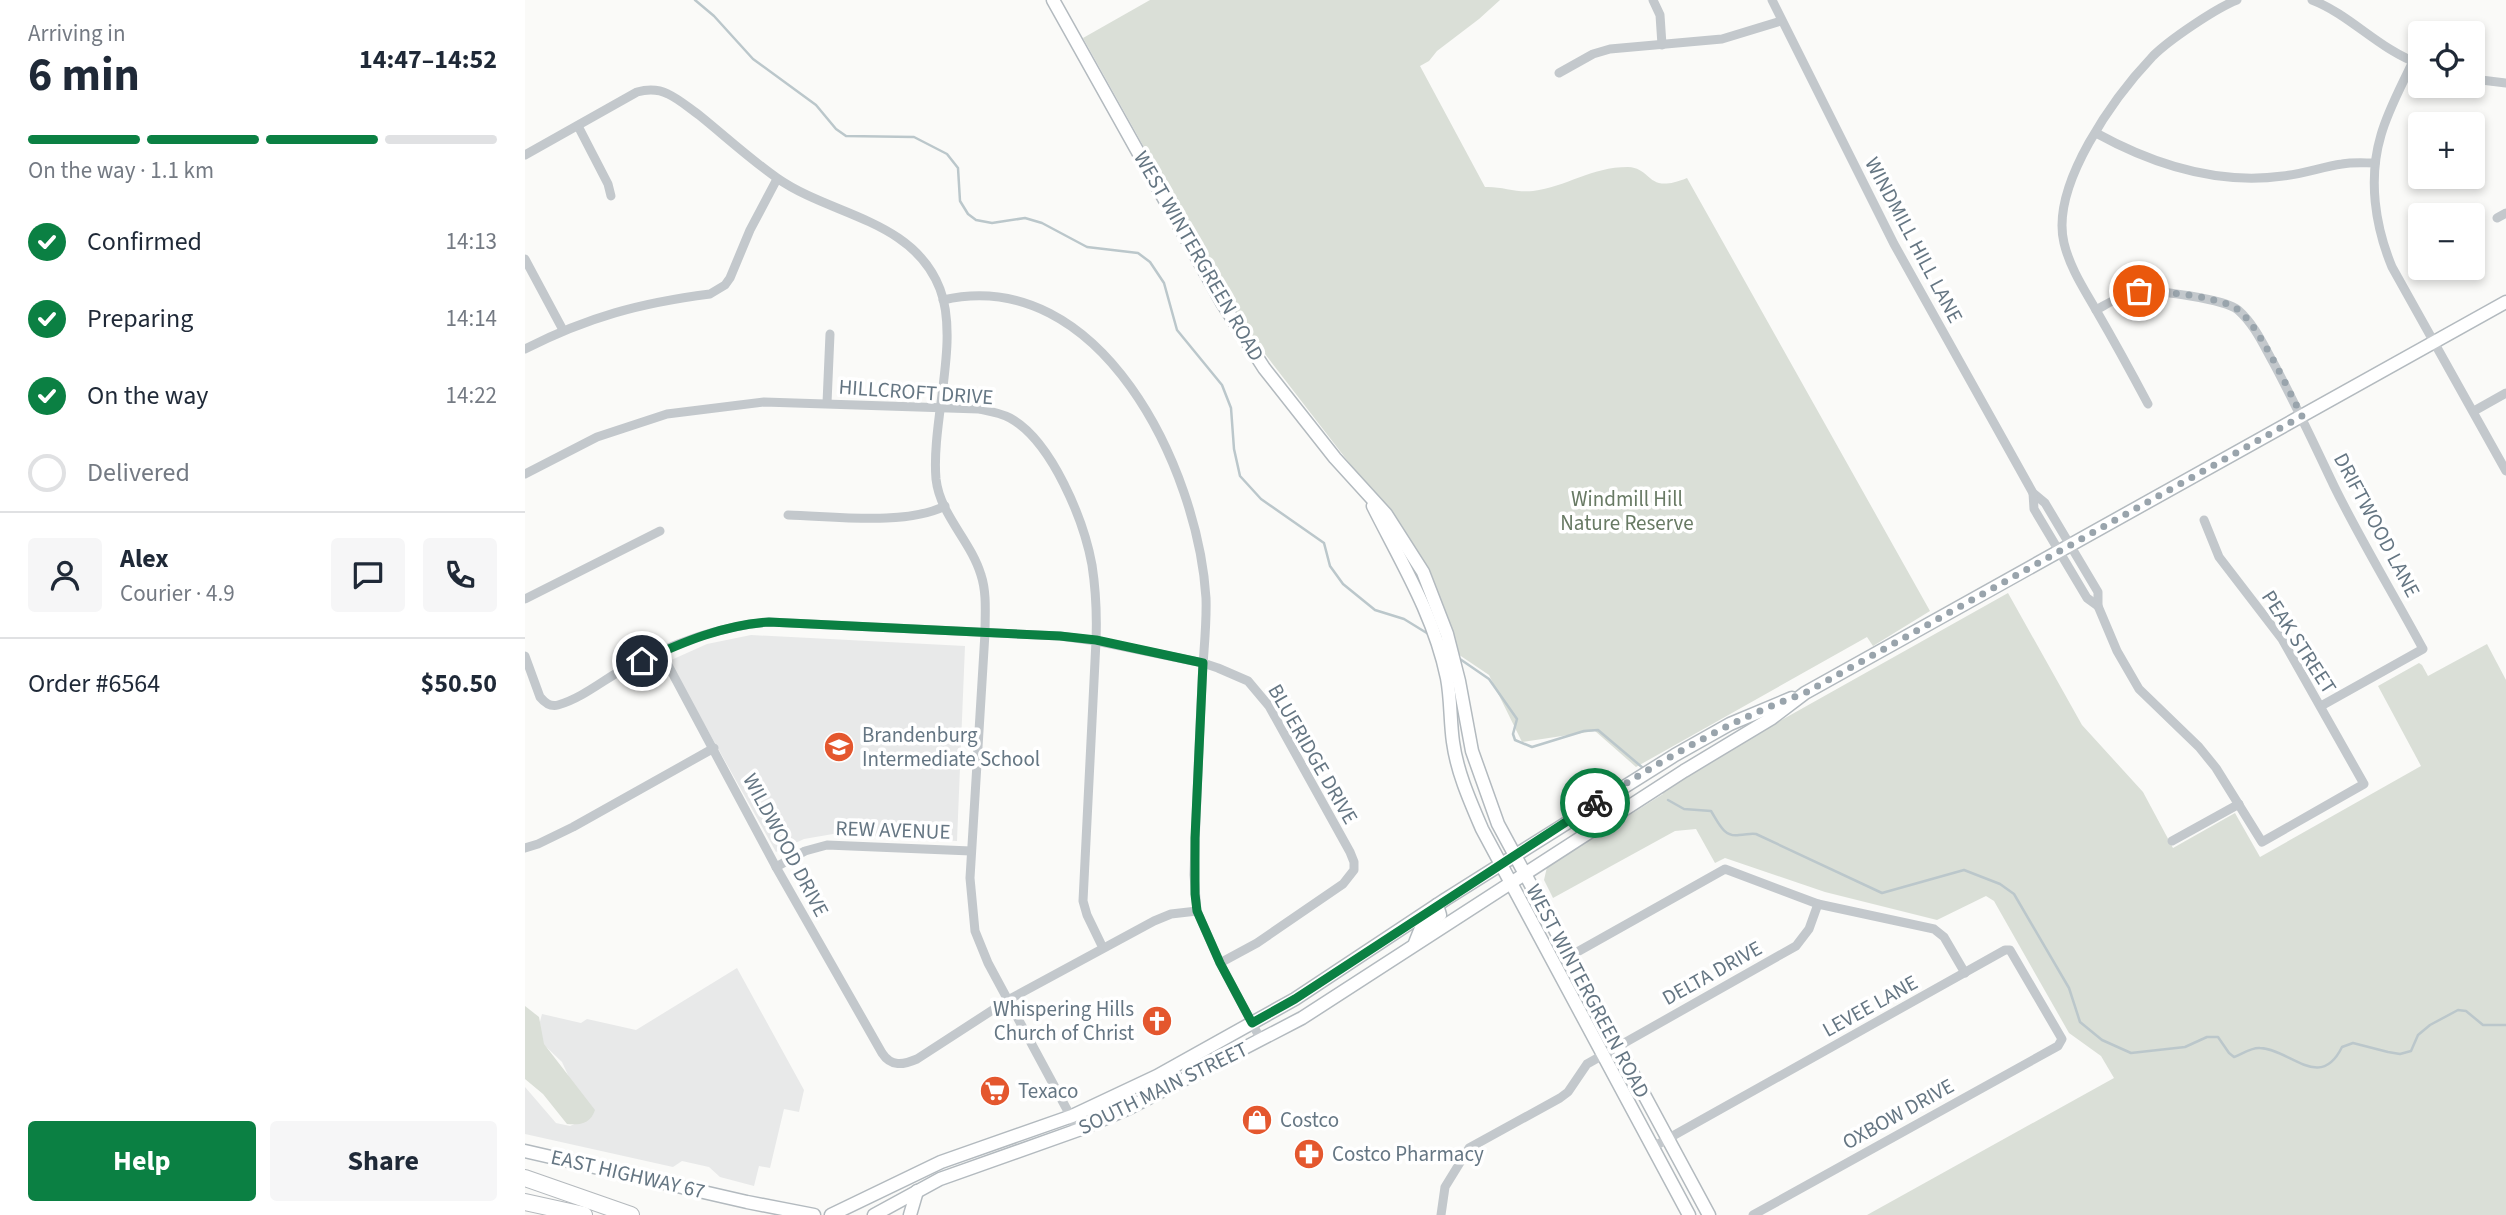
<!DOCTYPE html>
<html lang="en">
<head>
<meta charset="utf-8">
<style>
  :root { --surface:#fff; --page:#f6f6f7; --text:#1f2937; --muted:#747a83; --line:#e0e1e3; --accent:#0b8043 }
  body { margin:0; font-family:"Source Sans 3",sans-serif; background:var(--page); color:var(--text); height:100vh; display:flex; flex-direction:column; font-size:26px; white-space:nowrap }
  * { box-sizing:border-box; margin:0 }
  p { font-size:23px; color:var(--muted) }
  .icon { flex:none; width:38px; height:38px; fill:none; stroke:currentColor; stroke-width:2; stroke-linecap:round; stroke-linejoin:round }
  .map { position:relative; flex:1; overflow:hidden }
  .side { display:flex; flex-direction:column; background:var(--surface); width:525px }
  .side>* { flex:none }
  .tools { position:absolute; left:1883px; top:21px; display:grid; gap:14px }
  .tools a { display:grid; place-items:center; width:77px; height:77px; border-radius:7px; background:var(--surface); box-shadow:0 4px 10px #0003; font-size:35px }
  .pin { position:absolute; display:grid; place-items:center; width:60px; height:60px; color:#fff; margin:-30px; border:4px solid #fff; border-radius:50%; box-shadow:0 2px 7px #0007 }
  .courier { position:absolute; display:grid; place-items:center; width:70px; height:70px; margin:-35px; border:5px solid #0b8043; border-radius:50%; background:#fff; color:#222; box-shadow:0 2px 9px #0007 }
  .overview em { font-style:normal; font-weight:700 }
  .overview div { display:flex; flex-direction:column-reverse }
  .overview { display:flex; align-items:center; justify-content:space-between; height:119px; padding:0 28px }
  h1 { font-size:46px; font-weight:700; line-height:52px }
  .bar { display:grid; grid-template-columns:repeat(4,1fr); gap:10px 7px; align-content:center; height:84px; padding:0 28px }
  .bar i { height:9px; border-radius:5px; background:var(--line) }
  .bar .current { background:var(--accent) }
  .bar p { grid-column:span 4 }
  .line { display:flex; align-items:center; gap:18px; padding:0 28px; border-top:2px solid var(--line) }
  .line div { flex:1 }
  .round { display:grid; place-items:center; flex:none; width:74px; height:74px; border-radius:7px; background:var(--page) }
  ol { padding:0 28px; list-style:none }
  li { display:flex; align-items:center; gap:21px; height:77px }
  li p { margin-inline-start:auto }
  li .icon { padding:7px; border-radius:50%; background:var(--accent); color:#fff; stroke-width:4 }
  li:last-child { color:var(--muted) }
  li i { width:38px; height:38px; border:4px solid var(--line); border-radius:50% }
  .cta { display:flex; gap:14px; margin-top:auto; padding:14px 28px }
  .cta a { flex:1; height:80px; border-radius:7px; background:var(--accent); color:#fff; font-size:28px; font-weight:700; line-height:80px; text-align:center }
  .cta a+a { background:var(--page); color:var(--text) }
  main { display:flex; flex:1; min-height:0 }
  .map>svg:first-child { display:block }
</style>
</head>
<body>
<main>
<section class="side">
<div class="overview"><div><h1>6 min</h1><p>Arriving in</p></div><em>14:47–14:52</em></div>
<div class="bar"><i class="current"></i><i class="current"></i><i class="current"></i><i></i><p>On the way · 1.1 km</p></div>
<ol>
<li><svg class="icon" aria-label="check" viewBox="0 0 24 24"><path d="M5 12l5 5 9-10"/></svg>Confirmed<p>14:13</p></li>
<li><svg class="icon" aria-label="check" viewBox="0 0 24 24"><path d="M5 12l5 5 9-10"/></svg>Preparing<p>14:14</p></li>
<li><svg class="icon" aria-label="check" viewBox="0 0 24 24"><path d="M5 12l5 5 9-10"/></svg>On the way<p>14:22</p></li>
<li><i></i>Delivered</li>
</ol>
<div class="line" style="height:126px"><a class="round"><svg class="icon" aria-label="person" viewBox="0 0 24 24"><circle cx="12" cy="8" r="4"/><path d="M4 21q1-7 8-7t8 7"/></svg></a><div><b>Alex</b><p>Courier · 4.9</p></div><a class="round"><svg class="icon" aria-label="chat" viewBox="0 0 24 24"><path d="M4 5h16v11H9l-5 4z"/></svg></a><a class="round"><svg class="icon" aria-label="phone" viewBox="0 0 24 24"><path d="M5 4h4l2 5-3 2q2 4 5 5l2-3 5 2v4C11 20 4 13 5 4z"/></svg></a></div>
<div class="line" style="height:91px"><div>Order #6564</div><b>$50.50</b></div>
<div class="cta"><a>Help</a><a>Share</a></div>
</section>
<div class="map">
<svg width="1981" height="1215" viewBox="0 0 1981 1215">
  <rect width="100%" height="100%" fill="#fafaf8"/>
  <g fill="#e8e9e9">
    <polygon points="226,635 440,646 432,841 308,834 279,839 251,852 144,661 182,644"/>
    <polygon points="212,968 279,1090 274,1112 259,1109 245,1168 234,1166 229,1186 195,1177 184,1167 157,1161 148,1167 0,1134 0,1087 31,1123 45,1126 58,1120 60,1112 37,1062 15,1041 12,1033 17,1014 56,1023 62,1019 111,1030"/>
  </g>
  <g fill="#dadfd7">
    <path d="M625,0h350l-21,19 -42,32 -8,10 -9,5 65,121c16,-1 32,6 48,4 33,-4 58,-24 95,-24 25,1 18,28 59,11l243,433 -57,35 -6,-9 -231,130 -41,-36 -73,11 -33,-67 -43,-29 -23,-69 -29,-56 -149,-193 -162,-290z"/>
    <polygon points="1483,593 1557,725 1618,792 1648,848 1710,813 1735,857 1896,766 1853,686 1894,663 1897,665 1903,676 1962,644 1981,680 1981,1215 1342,1215 1589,1078 1576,1056 1544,1033 1469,901 1461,896 1412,920 1300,892 1200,858 1190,863 1171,829 1150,831 1028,898 1019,880 1022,867 1138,794 1137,787"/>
    <path d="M0,1006l14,11 5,27 51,66c-5,14 -14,15 -28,14l-24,-30 -18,-15z"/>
  </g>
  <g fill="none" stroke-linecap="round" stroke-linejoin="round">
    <g stroke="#bbc7cb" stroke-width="2.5">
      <polyline points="170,0 189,16 228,59 291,105 311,129 321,136 389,137 422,154 433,168 435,201 443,214 451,220 467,223 500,218 517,223 562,247 613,253 625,262 639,283 652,330 697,385 706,408 709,449 715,476 736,499 799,543 805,566 818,584 850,610 879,619 905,635"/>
      <polyline points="932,657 964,679 992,719 988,734 990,740 1007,747 1059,731 1073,730 1118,768"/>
      <path d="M1143,800l16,9 27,2c7,11 13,27 28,24 7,0 11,-2 17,-1l126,59 82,-23 36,14 14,10 55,94 11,34 22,18 29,13 54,-6 22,-10h11l11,16 5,4c8,-3 18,-10 26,-9 30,1 60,44 82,-1l11,-4 35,9 12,2 11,-3 7,-16 12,-10 28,-15 8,1 17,14h23"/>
    </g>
    <g stroke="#b3babf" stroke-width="15">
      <g id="secondary">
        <polyline points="528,0 698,304 739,368 810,458 861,514 898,572 922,634 934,681 947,751 973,824 1184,1215"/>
        <path d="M848,506c28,56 61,109 74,172 4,21 3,43 6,64 4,30 17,59 29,87l207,386"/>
        <polyline points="890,943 896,928 915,915 912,905"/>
        <polyline points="0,1151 222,1202 289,1215"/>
        <polyline points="306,1215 416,1162 547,1116 632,1076 770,999 921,899 1150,755 1205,724 1267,698"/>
        <polyline points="349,1215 415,1179 553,1130 604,1108 777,1018 1159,771 1247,718 1280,693 1981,302"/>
        <polyline points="385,1215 392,1191"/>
      </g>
    </g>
    <g stroke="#b4b9bd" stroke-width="18">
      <g id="highway">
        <polyline points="0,1178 106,1215"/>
        <polyline points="0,1202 59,1215"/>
      </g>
    </g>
    <g stroke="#c3c8cc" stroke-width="9">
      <polyline points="1128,0 1135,15 1137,45"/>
      <polyline points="1247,0 1369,244 1508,493 1520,503 1573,592 1573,606 1592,651 1614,689 1674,747 1691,768 1737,842 1839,784 1757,639 1694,557 1679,520"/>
      <path d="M1787,0c39,15 66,49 108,64"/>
      <path d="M1888,61c-11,24 -25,49 -32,74 -13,44 -6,91 11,132l114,204"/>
      <polyline points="1034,73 1068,54 1085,49 1197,39 1256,21"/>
      <polyline points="1948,79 1981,83"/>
      <polyline points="53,126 83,184 86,196"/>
      <path d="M1571,133c58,32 121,52 187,43 20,-2 39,-9 59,-12 11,-2 22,-1 33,-1"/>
      <path d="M0,155l112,-63c11,-3 21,-3 31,2 11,5 21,14 31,21 26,21 51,44 78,63 54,38 136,41 163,111 20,52 -9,133 -4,190 4,36 35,62 45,96 6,18 4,39 4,58l-15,245 5,53 13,32 90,167"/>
      <polyline points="1972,218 1981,213"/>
      <polyline points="0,259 38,330"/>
      <path d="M418,300c158,-36 255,169 263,298 1,29 -3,57 -4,85 -3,64 -6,128 -8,192l3,36 23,52 41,77"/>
      <path d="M1571,310c13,-7 28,-17 44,-19 17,-1 85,8 98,19 16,14 25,34 35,52 22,41 41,82 61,124 27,55 60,109 89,163l-102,57"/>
      <path d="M0,349c63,-32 115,-46 185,-55l15,-9 5,-7 20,-48 27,-51"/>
      <polyline points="302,403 305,334"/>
      <path d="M1623,404c-17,-32 -34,-63 -52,-94 -12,-21 -26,-42 -32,-67 -14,-58 51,-147 89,-187 16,-16 63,-48 84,-56"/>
      <polyline points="1949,411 1981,393"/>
      <path d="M0,474l72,-37 70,-23 97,-12 215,7c10,2 22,4 31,9 42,23 74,103 82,147 4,26 5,50 4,76l-13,260 4,14 16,33"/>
      <polyline points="1508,493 1509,509 1562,598 1573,606"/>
      <path d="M263,515c45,1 117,11 157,-9"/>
      <polyline points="0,599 135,531"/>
      <path d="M136,652l115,215 106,186c9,14 21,12 35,6l91,-59 146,-79 17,-7 26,-3"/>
      <path d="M0,656l15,41c5,6 10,10 18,8 22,-6 43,-23 62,-34 46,-25 96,-45 149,-49l291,14 36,5 107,22 15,5 30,13 21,25 81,146 4,10v8l-11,14 -86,59 -37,20"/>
      <polyline points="1647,841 1714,804"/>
      <polyline points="0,848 13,844 48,827 189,748"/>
      <polyline points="251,867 280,851 302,845 446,851"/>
      <polyline points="1045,956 1200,869 1293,904 1409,929 1419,937 1440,973"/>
      <polyline points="1128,1147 1480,950 1485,950 1537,1039 1533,1046 1228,1215"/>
      <polyline points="916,1215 920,1187 944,1148 1035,1098 1043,1092 1062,1064 1271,946 1284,929 1293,904"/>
    </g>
    <use href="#secondary" stroke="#fff" stroke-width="12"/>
    <use href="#highway" stroke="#fff" stroke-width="16"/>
  </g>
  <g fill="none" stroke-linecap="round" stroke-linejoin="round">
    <path stroke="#99a4ac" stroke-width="7" stroke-dasharray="0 12.6" d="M1070,803c67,-43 135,-83 210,-110l497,-277c-13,-24 -46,-98 -68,-109 -25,-12 -68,-15 -95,-16"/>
    <path stroke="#0b8043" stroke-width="9" d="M117,661c41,-19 81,-36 127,-39l291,14 36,4 107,23 -8,175v56l2,17 23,52 32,60 43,-24 300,-196"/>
  </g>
  <defs>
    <g id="school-disc" transform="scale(1.575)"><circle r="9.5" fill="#e4572e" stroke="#fff"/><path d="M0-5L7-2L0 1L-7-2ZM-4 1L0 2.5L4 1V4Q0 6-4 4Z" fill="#fff"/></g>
    <g id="church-disc" transform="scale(1.575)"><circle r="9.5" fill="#e4572e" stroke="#fff"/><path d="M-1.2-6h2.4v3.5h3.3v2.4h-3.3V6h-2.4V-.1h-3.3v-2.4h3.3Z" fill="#fff"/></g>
    <g id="supermarket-disc" transform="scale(1.575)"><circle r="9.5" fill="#e4572e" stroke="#fff"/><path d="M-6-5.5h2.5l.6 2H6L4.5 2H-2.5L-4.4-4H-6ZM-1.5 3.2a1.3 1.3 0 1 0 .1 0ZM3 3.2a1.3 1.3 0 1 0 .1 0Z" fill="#fff"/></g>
    <g id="shop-disc" transform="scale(1.575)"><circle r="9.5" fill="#e4572e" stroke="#fff"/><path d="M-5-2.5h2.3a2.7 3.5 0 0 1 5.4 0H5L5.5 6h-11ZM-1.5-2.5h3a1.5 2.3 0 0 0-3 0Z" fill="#fff"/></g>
    <g id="pharmacy-disc" transform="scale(1.575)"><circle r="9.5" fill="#e4572e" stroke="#fff"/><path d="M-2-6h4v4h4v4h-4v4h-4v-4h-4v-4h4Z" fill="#fff"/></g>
  </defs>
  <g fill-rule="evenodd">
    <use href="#school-disc" x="314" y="747"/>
    <use href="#church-disc" x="632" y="1021"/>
    <use href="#supermarket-disc" x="470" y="1091"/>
    <use href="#shop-disc" x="732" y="1120"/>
    <use href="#pharmacy-disc" x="784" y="1154"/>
  </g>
  <g text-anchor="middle" stroke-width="7" stroke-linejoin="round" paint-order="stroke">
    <g font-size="21" fill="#657683" stroke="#fff">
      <text transform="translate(1389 240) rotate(62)" y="7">WINDMILL HILL LANE</text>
      <text transform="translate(674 256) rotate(60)" y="7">WEST WINTERGREEN ROAD</text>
      <text transform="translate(391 392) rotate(4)" y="7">HILLCROFT DRIVE</text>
      <text transform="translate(1852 525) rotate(62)" y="7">DRIFTWOOD LANE</text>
      <text transform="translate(1774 642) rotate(57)" y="7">PEAK STREET</text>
      <text transform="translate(788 754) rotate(60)" y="7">BLUERIDGE DRIVE</text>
      <text transform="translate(368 830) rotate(2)" y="7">REW AVENUE</text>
      <text transform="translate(261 845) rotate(62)" y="7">WILDWOOD DRIVE</text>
      <text transform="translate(1187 973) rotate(-29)" y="7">DELTA DRIVE</text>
      <text transform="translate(1063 991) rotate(62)" y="7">WEST WINTERGREEN ROAD</text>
      <text transform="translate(1345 1006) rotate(-29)" y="7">LEVEE LANE</text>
      <text transform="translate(638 1088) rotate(-26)" y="7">SOUTH MAIN STREET</text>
      <text transform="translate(1373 1114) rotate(-29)" y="7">OXBOW DRIVE</text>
      <text transform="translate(103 1174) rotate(13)" y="7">EAST HIGHWAY 67</text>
    </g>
    <g font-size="21" fill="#687a64" stroke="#fff">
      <text x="1102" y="506">Windmill Hill<tspan x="1102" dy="24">Nature Reserve</tspan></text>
    </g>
    <g font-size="21" fill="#657683" stroke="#fff" text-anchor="start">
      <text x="337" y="742">Brandenburg<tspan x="337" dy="24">Intermediate School</tspan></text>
      <text x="609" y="1016" text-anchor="end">Whispering Hills<tspan x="609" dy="24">Church of Christ</tspan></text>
      <text x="493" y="1098">Texaco</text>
      <text x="755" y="1127">Costco</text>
      <text x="807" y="1161">Costco Pharmacy</text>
    </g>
  </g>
</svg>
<div class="tools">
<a><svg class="icon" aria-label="locate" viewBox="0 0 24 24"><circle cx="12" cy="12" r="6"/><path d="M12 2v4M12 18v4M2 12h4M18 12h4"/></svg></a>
<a>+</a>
<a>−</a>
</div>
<div class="pin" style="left:1614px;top:291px;background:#ea580c"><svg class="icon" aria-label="bag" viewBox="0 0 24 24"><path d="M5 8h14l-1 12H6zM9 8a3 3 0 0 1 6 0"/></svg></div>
<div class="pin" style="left:117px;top:661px;background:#1f2937"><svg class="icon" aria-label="home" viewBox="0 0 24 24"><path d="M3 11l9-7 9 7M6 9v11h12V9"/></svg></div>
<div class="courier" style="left:1070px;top:803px"><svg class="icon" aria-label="bike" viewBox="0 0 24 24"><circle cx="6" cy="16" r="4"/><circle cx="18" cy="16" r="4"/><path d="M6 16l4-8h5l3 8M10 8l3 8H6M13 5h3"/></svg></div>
</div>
</main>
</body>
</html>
